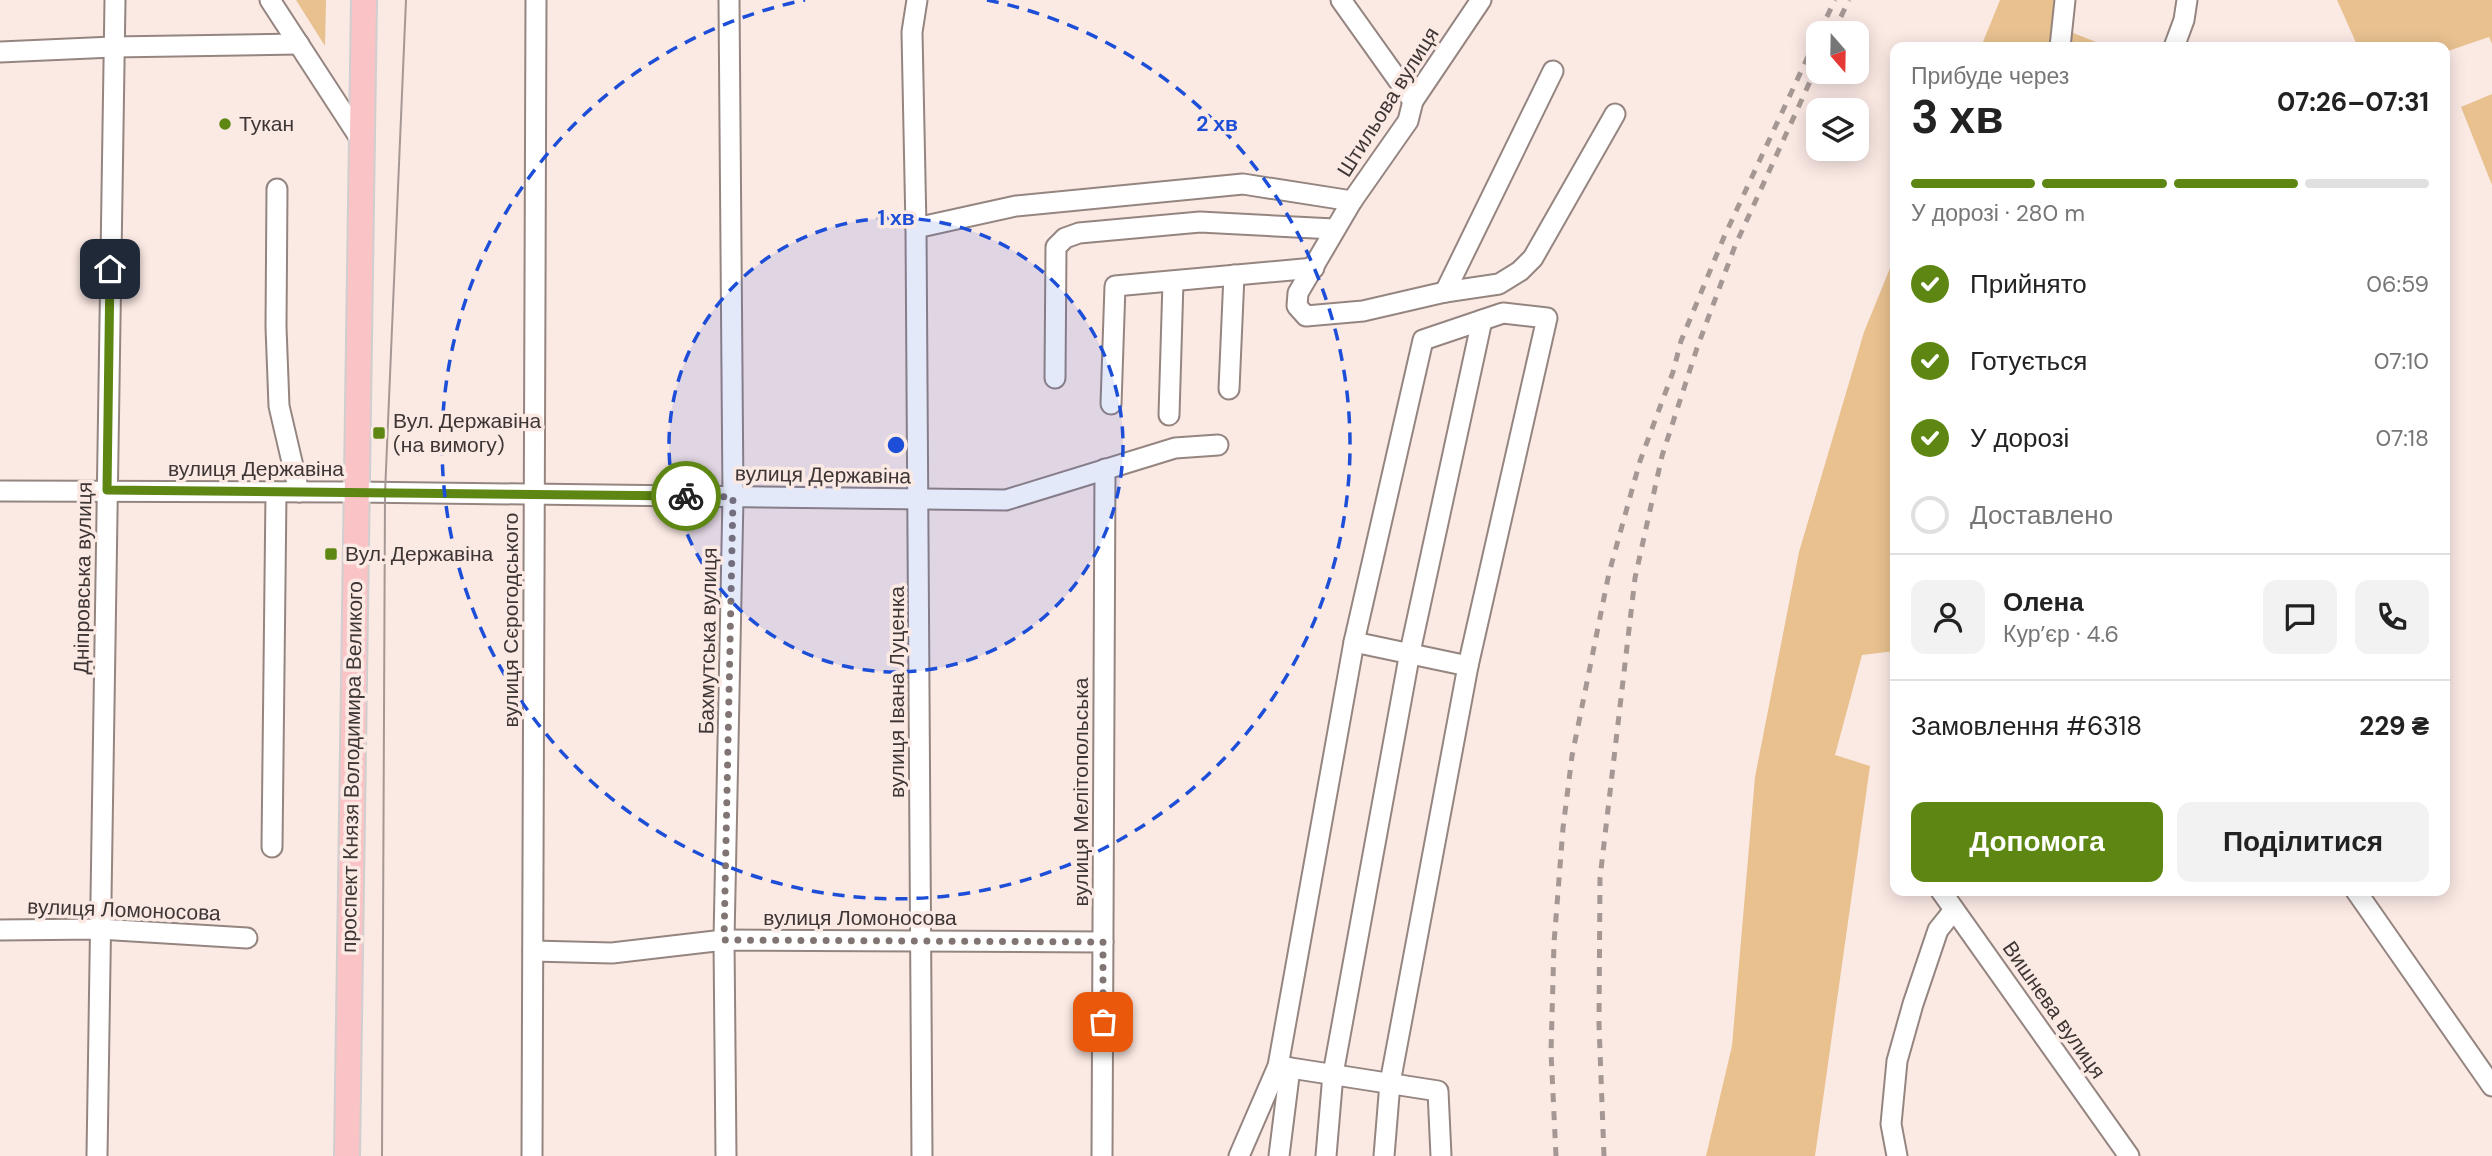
<!DOCTYPE html>
<html lang="uk">
<head>
<meta charset="utf-8">
<style>
  :root { --surface:#fff; --page:#f2f2f2; --text:#222; --muted:#767676; --line:#e0e0e0; --accent:#5d8712 }
  body { margin:0; font-family:"DM Sans",sans-serif; background:var(--page); color:var(--text); height:100vh; display:flex; flex-direction:column; font-size:26px; white-space:nowrap }
  * { box-sizing:border-box; margin:0 }
  p { font-size:23px; color:var(--muted) }
  .icon { flex:none; width:38px; height:38px; fill:none; stroke:currentColor; stroke-width:2; stroke-linecap:round; stroke-linejoin:round }
  .map { position:relative; flex:1; overflow:hidden }
  .sheet { position:absolute; left:1890px; top:42px; width:560px; height:854px; display:flex; flex-direction:column; background:var(--surface); border-radius:14px; box-shadow:0 4px 18px #0003 }
  .sheet>* { flex:none }
  .needle { width:46px; rotate:160deg }
  .controls { position:absolute; left:1806px; top:21px; display:grid; gap:14px }
  .controls a { display:grid; place-items:center; width:63px; height:63px; border-radius:14px; background:var(--surface); box-shadow:0 4px 18px #0003; font-size:35px }
  .pin { position:absolute; display:grid; place-items:center; width:60px; height:60px; color:#fff; margin:-30px; border-radius:14px; box-shadow:0 4px 10px #0006 }
  .courier { position:absolute; display:grid; place-items:center; width:70px; height:70px; margin:-35px; border:5px solid #5d8712; border-radius:50%; background:#fff; color:#222; box-shadow:0 2px 9px #0007 }
  .summary em { font-style:normal; font-weight:700 }
  .summary div { display:flex; flex-direction:column-reverse }
  .summary { display:flex; align-items:center; justify-content:space-between; height:119px; padding:0 21px }
  h1 { font-size:46px; font-weight:700; line-height:52px }
  .bar { display:grid; grid-template-columns:repeat(4,1fr); gap:10px 7px; align-content:center; height:84px; padding:0 21px }
  .bar i { height:9px; border-radius:5px; background:var(--line) }
  .bar .active { background:var(--accent) }
  .bar p { grid-column:span 4 }
  .line { display:flex; align-items:center; gap:18px; padding:0 21px; border-top:2px solid var(--line) }
  .line div { flex:1 }
  .round { display:grid; place-items:center; flex:none; width:74px; height:74px; border-radius:14px; background:var(--page) }
  ol { padding:0 21px; list-style:none }
  li { display:flex; align-items:center; gap:21px; height:77px }
  li p { margin-inline-start:auto }
  li .icon { padding:7px; border-radius:50%; background:var(--accent); color:#fff; stroke-width:4 }
  li:last-child { color:var(--muted) }
  li i { width:38px; height:38px; border:4px solid var(--line); border-radius:50% }
  .cta { display:flex; gap:14px; margin-top:auto; padding:14px 21px }
  .cta a { flex:1; height:80px; border-radius:14px; background:var(--accent); color:#fff; font-size:28px; font-weight:700; line-height:80px; text-align:center }
  .cta a+a { background:var(--page); color:var(--text) }
  .map>svg:first-child { display:block }
</style>
</head>
<body>
<div class="map">
<svg width="2492" height="1156" viewBox="0 0 2492 1156">
  <rect width="100%" height="100%" fill="#fbe9e4"/>
  <g fill="#e8c18f">
    <polygon points="296,0 326,0 325,46"/>
    <polygon points="2000,0 2054,0 2053,47 1981,47"/>
    <polygon points="2337,0 2492,0 2492,44 2489,37 2445,52 2445,47 2358,47"/>
    <polygon points="2068,31 2109,47 2067,47"/>
    <polygon points="2492,94 2492,185 2461,107"/>
    <polygon points="1895,256 1895,651 1862,655 1835,755 1870,766 1815,1156 1706,1156 1732,1046 1755,777 1799,552 1864,332"/>
  </g>
  <g fill="none" stroke-linecap="round" stroke-linejoin="round">
    <g stroke="#958580" stroke-width="23">
      <g id="minor">
        <polyline points="270,0 363,143"/>
        <polyline points="917,0 912,32 916,228 922,1156"/>
        <polyline points="1341,0 1413,101"/>
        <polyline points="1481,0 1413,101 1408,121 1352,201 1298,293 1297,306 1306,316 1363,311 1445,292 1499,284 1520,271 1533,258 1615,114"/>
        <polyline points="2060,47 2065,0"/>
        <polyline points="2174,47 2184,20 2187,0"/>
        <polyline points="0,52 113,47 299,44"/>
        <polyline points="277,189 276,327 279,406 299,492"/>
        <polyline points="916,228 1016,206 1243,184 1352,201"/>
        <polyline points="1445,292 1553,71"/>
        <polyline points="1055,378 1056,247 1065,238 1079,233 1200,222 1334,229"/>
        <polyline points="1229,389 1234,275"/>
        <polyline points="1111,404 1115,286 1314,268"/>
        <polyline points="1169,415 1173,282"/>
        <polyline points="0,491 356,492 1006,500 1175,448 1218,445"/>
        <polyline points="1354,642 1468,666"/>
        <polyline points="272,847 276,492"/>
        <polyline points="1941,891 2129,1156"/>
        <polyline points="2356,891 2492,1086"/>
        <polyline points="0,930 99,929 247,938"/>
        <polyline points="533,951 612,953 724,940 1103,942"/>
        <polyline points="1278,1066 1438,1091 1441,1156"/>
        <polyline points="97,1156 115,0"/>
        <polyline points="532,1156 536,0"/>
        <polyline points="726,1156 724,940 733,497 729,0"/>
        <polyline points="1102,1156 1105,469"/>
        <polyline points="1239,1156 1278,1066 1354,642 1423,340 1503,313 1547,318 1468,666 1390,1083 1384,1156"/>
        <polyline points="1279,1156 1290,1068"/>
        <polyline points="1326,1156 1333,1074 1410,652 1482,320"/>
        <polyline points="1897,1156 1891,1124 1897,1061 1913,1004 1938,930 1954,910"/>
      </g>
    </g>
    <g stroke="#d0cfcf" stroke-width="28">
      <polyline id="major" points="347,1156 364,0"/>
    </g>
    <use href="#minor" stroke="#fff" stroke-width="19"/>
    <use href="#major" stroke="#fac3c5" stroke-width="24"/>
    <polyline stroke="#a59894" stroke-width="2" points="382,1156 385,493 406,0"/>
    <g stroke="#a59894" stroke-width="5" stroke-dasharray="9 9" stroke-linecap="butt">
      <polyline points="1819,33 1835,0"/>
      <polyline points="1833,33 1849,0"/>
      <polyline points="1556,1156 1551,1052 1554,943 1563,828 1572,756 1609,573 1640,461 1673,372 1681,341 1724,237 1818,35"/>
      <polyline points="1604,1156 1599,1024 1600,878 1635,578 1662,456 1697,348 1735,246 1818,64"/>
    </g>
  </g>
  <g fill="none" stroke-linecap="round" stroke-linejoin="round">
    <polyline stroke="#807572" stroke-width="7" stroke-dasharray="0 12.6" points="686,496 733,497 724,940 1103,942 1103,1022"/>
    <polyline stroke="#5d8712" stroke-width="9" points="110,269 107,490 686,496"/>
  </g>
  <circle cx="896" cy="445" r="227" fill="#1d4ed8" fill-opacity=".12"/>
  <g fill="none" stroke="#1d4ed8" stroke-width="3.5" stroke-dasharray="12 9">
    <circle cx="896" cy="445" r="227"/>
    <path d="M987 0A454 454 0 1 1 805 0"/>
  </g>
  <g fill="#5d8712" stroke="#fbe9e4" stroke-width="2.5">
    <circle cx="225" cy="124" r="7"/>
    <rect x="372" y="426" width="14" height="14" rx="3.5"/>
    <rect x="324" y="547" width="14" height="14" rx="3.5"/>
  </g>
  <g text-anchor="middle" stroke-width="7" stroke-linejoin="round" paint-order="stroke">
    <g font-size="21" fill="#3d3635" stroke="#fbe9e4">
      <text transform="translate(1388 102) rotate(-58)" y="7">Штильова вулиця</text>
      <text x="256" y="476">вулиця Державіна</text>
      <text transform="translate(823 475) rotate(1)" y="7">вулиця Державіна</text>
      <text transform="translate(83 578) rotate(-89)" y="7">Дніпровська вулиця</text>
      <text transform="translate(511 620) rotate(-90)" y="7">вулиця Сєрогодського</text>
      <text transform="translate(708 641) rotate(-89)" y="7">Бахмутська вулиця</text>
      <text transform="translate(897 692) rotate(-90)" y="7">вулиця Івана Луценка</text>
      <text transform="translate(352 767) rotate(-89)" y="7">проспект Князя Володимира Великого</text>
      <text transform="translate(1081 792) rotate(-90)" y="7">вулиця Мелітопольська</text>
      <text transform="translate(124 910) rotate(2)" y="7">вулиця Ломоносова</text>
      <text x="860" y="925">вулиця Ломоносова</text>
      <text transform="translate(2054 1010) rotate(55)" y="7">Вишнева вулиця</text>
    </g>
    <g font-size="21" fill="#3d3635" stroke="#fbe9e4" text-anchor="start">
      <text x="239" y="131">Тукан</text>
      <text x="393" y="428">Вул. Державіна<tspan x="393" dy="24">(на вимогу)</tspan></text>
      <text x="345" y="561">Вул. Державіна</text>
    </g>
  </g>
  <circle cx="896" cy="445" r="10" fill="#1d4ed8" stroke="#fbe9e4" stroke-width="3.5"/>
  <g font-size="21" text-anchor="middle" font-weight="bold" fill="#1d4ed8" stroke="#fbe9e4" stroke-width="7" stroke-linejoin="round" paint-order="stroke">
    <text x="1217" y="131">2 хв</text>
    <text x="896" y="225">1 хв</text>
  </g>
</svg>
<div class="controls">
<a><svg class="needle" viewBox="-14 -14 28 28"><path d="M0-13l5 13h-10z" fill="#e53935"/><path d="M0 13l5-13h-10z" fill="#767676"/></svg></a>
<a><svg class="icon" aria-label="layers" viewBox="0 0 24 24"><path d="M12 4l9 5-9 5-9-5zM3 14l9 5 9-5"/></svg></a>
</div>
<div class="pin" style="left:1103px;top:1022px;background:#ea580c"><svg class="icon" aria-label="bag" viewBox="0 0 24 24"><path d="M5 8h14l-1 12H6zM9 8a3 3 0 0 1 6 0"/></svg></div>
<div class="pin" style="left:110px;top:269px;background:#1f2937"><svg class="icon" aria-label="home" viewBox="0 0 24 24"><path d="M3 11l9-7 9 7M6 9v11h12V9"/></svg></div>
<div class="courier" style="left:686px;top:496px"><svg class="icon" aria-label="bike" viewBox="0 0 24 24"><circle cx="6" cy="16" r="4"/><circle cx="18" cy="16" r="4"/><path d="M6 16l4-8h5l3 8M10 8l3 8H6M13 5h3"/></svg></div>
<section class="sheet">
<div class="summary"><div><h1>3 хв</h1><p>Прибуде через</p></div><em>07:26–07:31</em></div>
<div class="bar"><i class="active"></i><i class="active"></i><i class="active"></i><i></i><p>У дорозі · 280 m</p></div>
<ol>
<li><svg class="icon" aria-label="check" viewBox="0 0 24 24"><path d="M5 12l5 5 9-10"/></svg>Прийнято<p>06:59</p></li>
<li><svg class="icon" aria-label="check" viewBox="0 0 24 24"><path d="M5 12l5 5 9-10"/></svg>Готується<p>07:10</p></li>
<li><svg class="icon" aria-label="check" viewBox="0 0 24 24"><path d="M5 12l5 5 9-10"/></svg>У дорозі<p>07:18</p></li>
<li><i></i>Доставлено</li>
</ol>
<div class="line" style="height:126px"><a class="round"><svg class="icon" aria-label="person" viewBox="0 0 24 24"><circle cx="12" cy="8" r="4"/><path d="M4 21q1-7 8-7t8 7"/></svg></a><div><b>Олена</b><p>Кур’єр · 4.6</p></div><a class="round"><svg class="icon" aria-label="chat" viewBox="0 0 24 24"><path d="M4 5h16v11H9l-5 4z"/></svg></a><a class="round"><svg class="icon" aria-label="phone" viewBox="0 0 24 24"><path d="M5 4h4l2 5-3 2q2 4 5 5l2-3 5 2v4C11 20 4 13 5 4z"/></svg></a></div>
<div class="line" style="height:91px"><div>Замовлення #6318</div><b>229 ₴</b></div>
<div class="cta"><a>Допомога</a><a>Поділитися</a></div>
</section>
</div>
</body>
</html>
